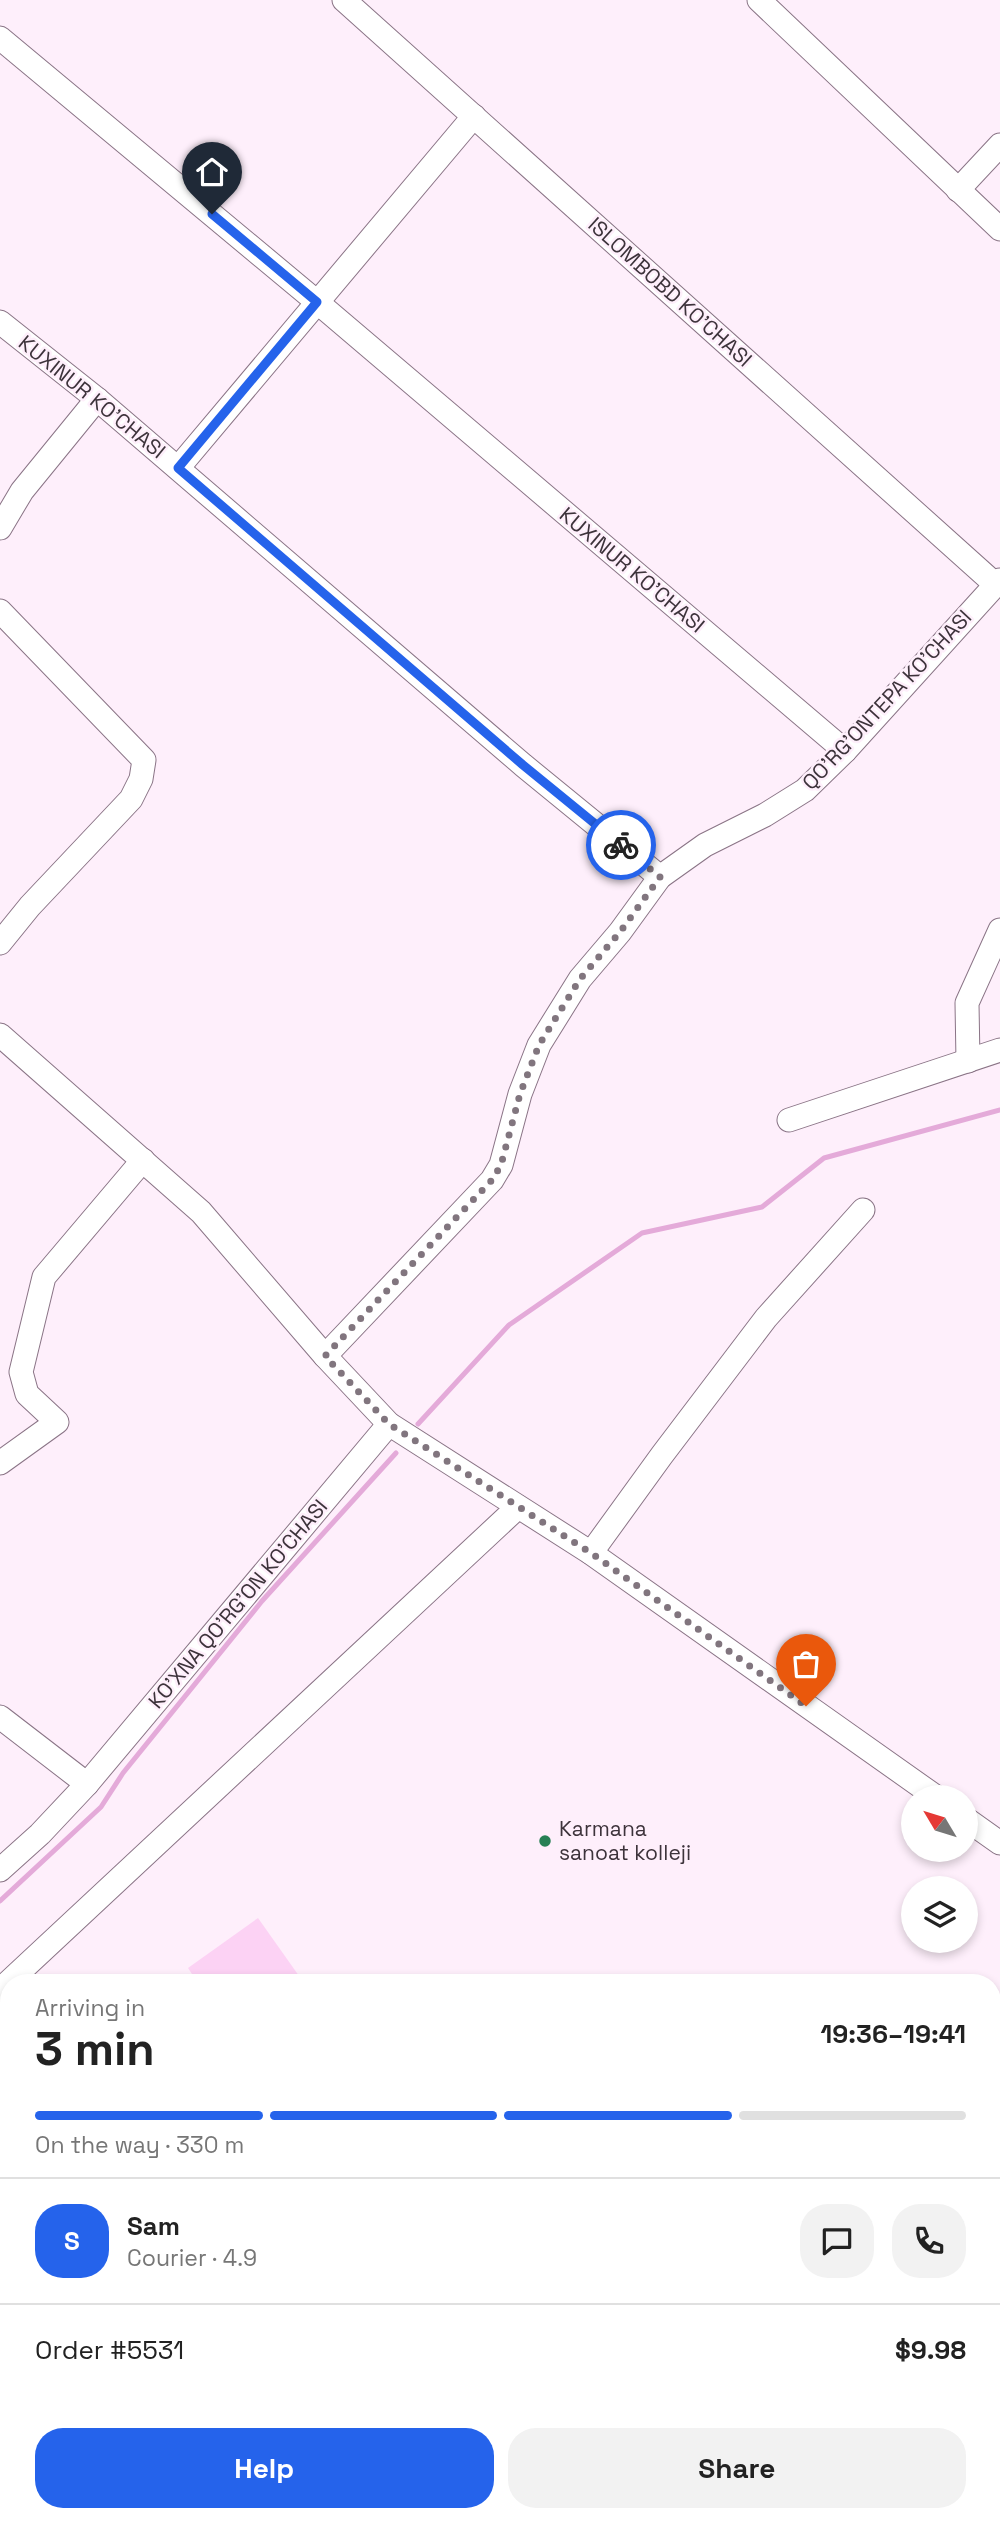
<!DOCTYPE html>
<html lang="en">
<head>
<meta charset="utf-8">
<style>
  :root { --surface:#fff; --page:#f2f2f2; --text:#222; --muted:#767676; --line:#e0e0e0; --accent:#2563eb }
  body { margin:0; font-family:"Space Grotesk",sans-serif; background:var(--page); color:var(--text); height:100vh; display:flex; flex-direction:column; font-size:26px; white-space:nowrap }
  * { box-sizing:border-box; margin:0 }
  p { font-size:23px; color:var(--muted) }
  .icon { flex:none; width:38px; height:38px; fill:none; stroke:currentColor; stroke-width:2; stroke-linecap:round; stroke-linejoin:round }
  .map { position:relative; flex:1; overflow:hidden }
  .side { position:absolute; left:0px; top:1974px; width:1001px; height:548px; display:flex; flex-direction:column; background:var(--surface); border-radius:28px 28px 0 0; box-shadow:0 4px 10px #0003 }
  .side>* { flex:none }
  .needle { width:46px; rotate:308deg }
  .tools { position:absolute; left:901px; top:1785px; display:grid; gap:14px }
  .tools a { display:grid; place-items:center; width:77px; height:77px; border-radius:50%; background:var(--surface); box-shadow:0 4px 10px #0003; font-size:35px }
  .pin { position:absolute; display:grid; place-items:center; width:60px; height:60px; color:#fff; margin:-72px -30px; border-radius:50% 50% 50% 0; rotate:-45deg; box-shadow:0 0 7px #0007 }
  .pin .icon { rotate:45deg }
  .courier { position:absolute; display:grid; place-items:center; width:70px; height:70px; margin:-35px; border:5px solid #2563eb; border-radius:50%; background:#fff; color:#222; box-shadow:0 2px 9px #0007 }
  .summary em { font-style:normal; font-weight:600 }
  .summary div { display:flex; flex-direction:column-reverse }
  .summary { display:flex; align-items:center; justify-content:space-between; height:119px; padding:0 35px }
  h1 { font-size:46px; font-weight:600; line-height:52px }
  .bar { display:grid; grid-template-columns:repeat(4,1fr); gap:10px 7px; align-content:center; height:84px; padding:0 35px }
  .bar i { height:9px; border-radius:5px; background:var(--line) }
  .bar .selected { background:var(--accent) }
  .bar p { grid-column:span 4 }
  .line { display:flex; align-items:center; gap:18px; padding:0 35px; border-top:2px solid var(--line) }
  .line div { flex:1 }
  .round { display:grid; place-items:center; flex:none; width:74px; height:74px; border-radius:28px; background:var(--page) }
  .cta { display:flex; gap:14px; margin-top:auto; padding:14px 35px }
  .cta a { flex:1; height:80px; border-radius:28px; background:var(--accent); color:#fff; font-size:28px; font-weight:600; line-height:80px; text-align:center }
  .cta a+a { background:var(--page); color:var(--text) }
  .map>svg:first-child { display:block }
</style>
</head>
<body>
<div class="map">
<svg width="1000" height="2521" viewBox="0 0 1000 2521">
  <rect width="100%" height="100%" fill="#feeffb"/>
  <polygon fill="#fcd2f4" points="258,1918 304,1983 198,1983 188,1968"/>
  <g fill="none" stroke-linecap="round" stroke-linejoin="round">
    <g stroke="#e4aad9" stroke-width="5">
      <polyline points="418,1424 509,1325 642,1233 762,1207 824,1158 1000,1110"/>
      <polyline points="0,1901 101,1807 123,1773 262,1601 396,1453"/>
    </g>
    <g stroke="#8a7486" stroke-width="25">
      <g id="minor">
        <polyline points="344,0 996,585"/>
        <polyline points="759,0 1000,229"/>
        <polyline points="0,38 317,302 845,751"/>
        <polyline points="958,190 1000,145"/>
        <polyline points="0,322 97,399 523,765 660,877"/>
        <polyline points="178,468 474,116"/>
        <polyline points="0,528 22,491 97,399"/>
        <polyline points="0,611 144,760 141,779 131,799 30,906 0,943"/>
        <polyline points="0,1035 201,1212 325,1356 389,1424 591,1553 936,1797"/>
        <polyline points="968,1061 967,1003 1000,930"/>
        <polyline points="789,1120 1000,1050"/>
        <polyline points="325,1356 492,1180 501,1165 520,1094 539,1045 580,979 620,932 660,877 705,845 765,815 805,790 845,751 1000,580"/>
        <polyline points="0,1463 57,1422 27,1394 21,1372 44,1277 143,1160"/>
        <polyline points="591,1553 662,1455 766,1318 863,1210"/>
        <polyline points="0,1717 87,1784"/>
        <polyline points="966,1819 1000,1843"/>
        <polyline points="0,1870 40,1834 87,1784 389,1424"/>
        <polyline points="0,1990 518,1507"/>
        <polyline points="992,2276 1000,2288"/>
        <polyline points="0,2304 9,2311"/>
        <polyline points="866,2513 873,2521"/>
        <polyline points="227,2521 232,2513"/>
      </g>
    </g>
    <g stroke="#8a7486" stroke-width="36">
      <g id="highway">
        <polyline points="992,2116 1000,2111"/>
        <polyline points="992,2146 1000,2140"/>
        <polyline points="538,2521 546,2513"/>
        <polyline points="568,2521 575,2513"/>
      </g>
    </g>
    <use href="#minor" stroke="#fff" stroke-width="23"/>
    <use href="#highway" stroke="#fff" stroke-width="33"/>
  </g>
  <g fill="none" stroke-linecap="round" stroke-linejoin="round">
    <polyline stroke="#81757e" stroke-width="7" stroke-dasharray="0 12.6" points="621,845 660,877 620,932 580,979 539,1045 520,1094 501,1165 492,1180 325,1356 389,1424 591,1553 806,1706"/>
    <polyline stroke="#2563eb" stroke-width="9" points="212,214 317,302 178,468 523,765 621,845"/>
  </g>
  <circle fill="#278054" stroke="#feeffb" stroke-width="2.5" cx="545" cy="1841" r="7"/>
  <g text-anchor="middle" stroke-width="5" stroke-linejoin="round" paint-order="stroke">
    <g font-size="21" fill="#3d333b" stroke="#feeffb">
      <text transform="translate(670 292) rotate(42)" y="7">ISLOMBOBD KO'CHASI</text>
      <text transform="translate(92 397) rotate(39)" y="7">KUXINUR KO'CHASI</text>
      <text transform="translate(632 570) rotate(40)" y="7">KUXINUR KO'CHASI</text>
      <text transform="translate(887 700) rotate(-47)" y="7">QO'RG'ONTEPA KO'CHASI</text>
      <text transform="translate(238 1604) rotate(-50)" y="7">KO'XNA QO'RG'ON KO'CHASI</text>
    </g>
    <g font-size="21" fill="#3d333b" stroke="#feeffb" text-anchor="start">
      <text x="559" y="1836">Karmana<tspan x="559" dy="24">sanoat kolleji</tspan></text>
    </g>
  </g>
</svg>
<div class="tools">
<a><svg class="needle" viewBox="-14 -14 28 28"><path d="M0-13l5 13h-10z" fill="#e53935"/><path d="M0 13l5-13h-10z" fill="#767676"/></svg></a>
<a><svg class="icon" aria-label="layers" viewBox="0 0 24 24"><path d="M12 4l9 5-9 5-9-5zM3 14l9 5 9-5"/></svg></a>
</div>
<div class="pin" style="left:806px;top:1706px;background:#ea580c"><svg class="icon" aria-label="bag" viewBox="0 0 24 24"><path d="M5 8h14l-1 12H6zM9 8a3 3 0 0 1 6 0"/></svg></div>
<div class="pin" style="left:212px;top:214px;background:#1f2937"><svg class="icon" aria-label="home" viewBox="0 0 24 24"><path d="M3 11l9-7 9 7M6 9v11h12V9"/></svg></div>
<div class="courier" style="left:621px;top:845px"><svg class="icon" aria-label="bike" viewBox="0 0 24 24"><circle cx="6" cy="16" r="4"/><circle cx="18" cy="16" r="4"/><path d="M6 16l4-8h5l3 8M10 8l3 8H6M13 5h3"/></svg></div>
<section class="side">
<div class="summary"><div><h1>3 min</h1><p>Arriving in</p></div><em>19:36–19:41</em></div>
<div class="bar"><i class="selected"></i><i class="selected"></i><i class="selected"></i><i></i><p>On the way · 330 m</p></div>
<div class="line" style="height:126px"><b class="round" style="background:var(--accent);color:#fff">S</b><div><b>Sam</b><p>Courier · 4.9</p></div><a class="round"><svg class="icon" aria-label="chat" viewBox="0 0 24 24"><path d="M4 5h16v11H9l-5 4z"/></svg></a><a class="round"><svg class="icon" aria-label="phone" viewBox="0 0 24 24"><path d="M5 4h4l2 5-3 2q2 4 5 5l2-3 5 2v4C11 20 4 13 5 4z"/></svg></a></div>
<div class="line" style="height:91px"><div>Order #5531</div><b>$9.98</b></div>
<div class="cta"><a>Help</a><a>Share</a></div>
</section>
</div>
</body>
</html>
